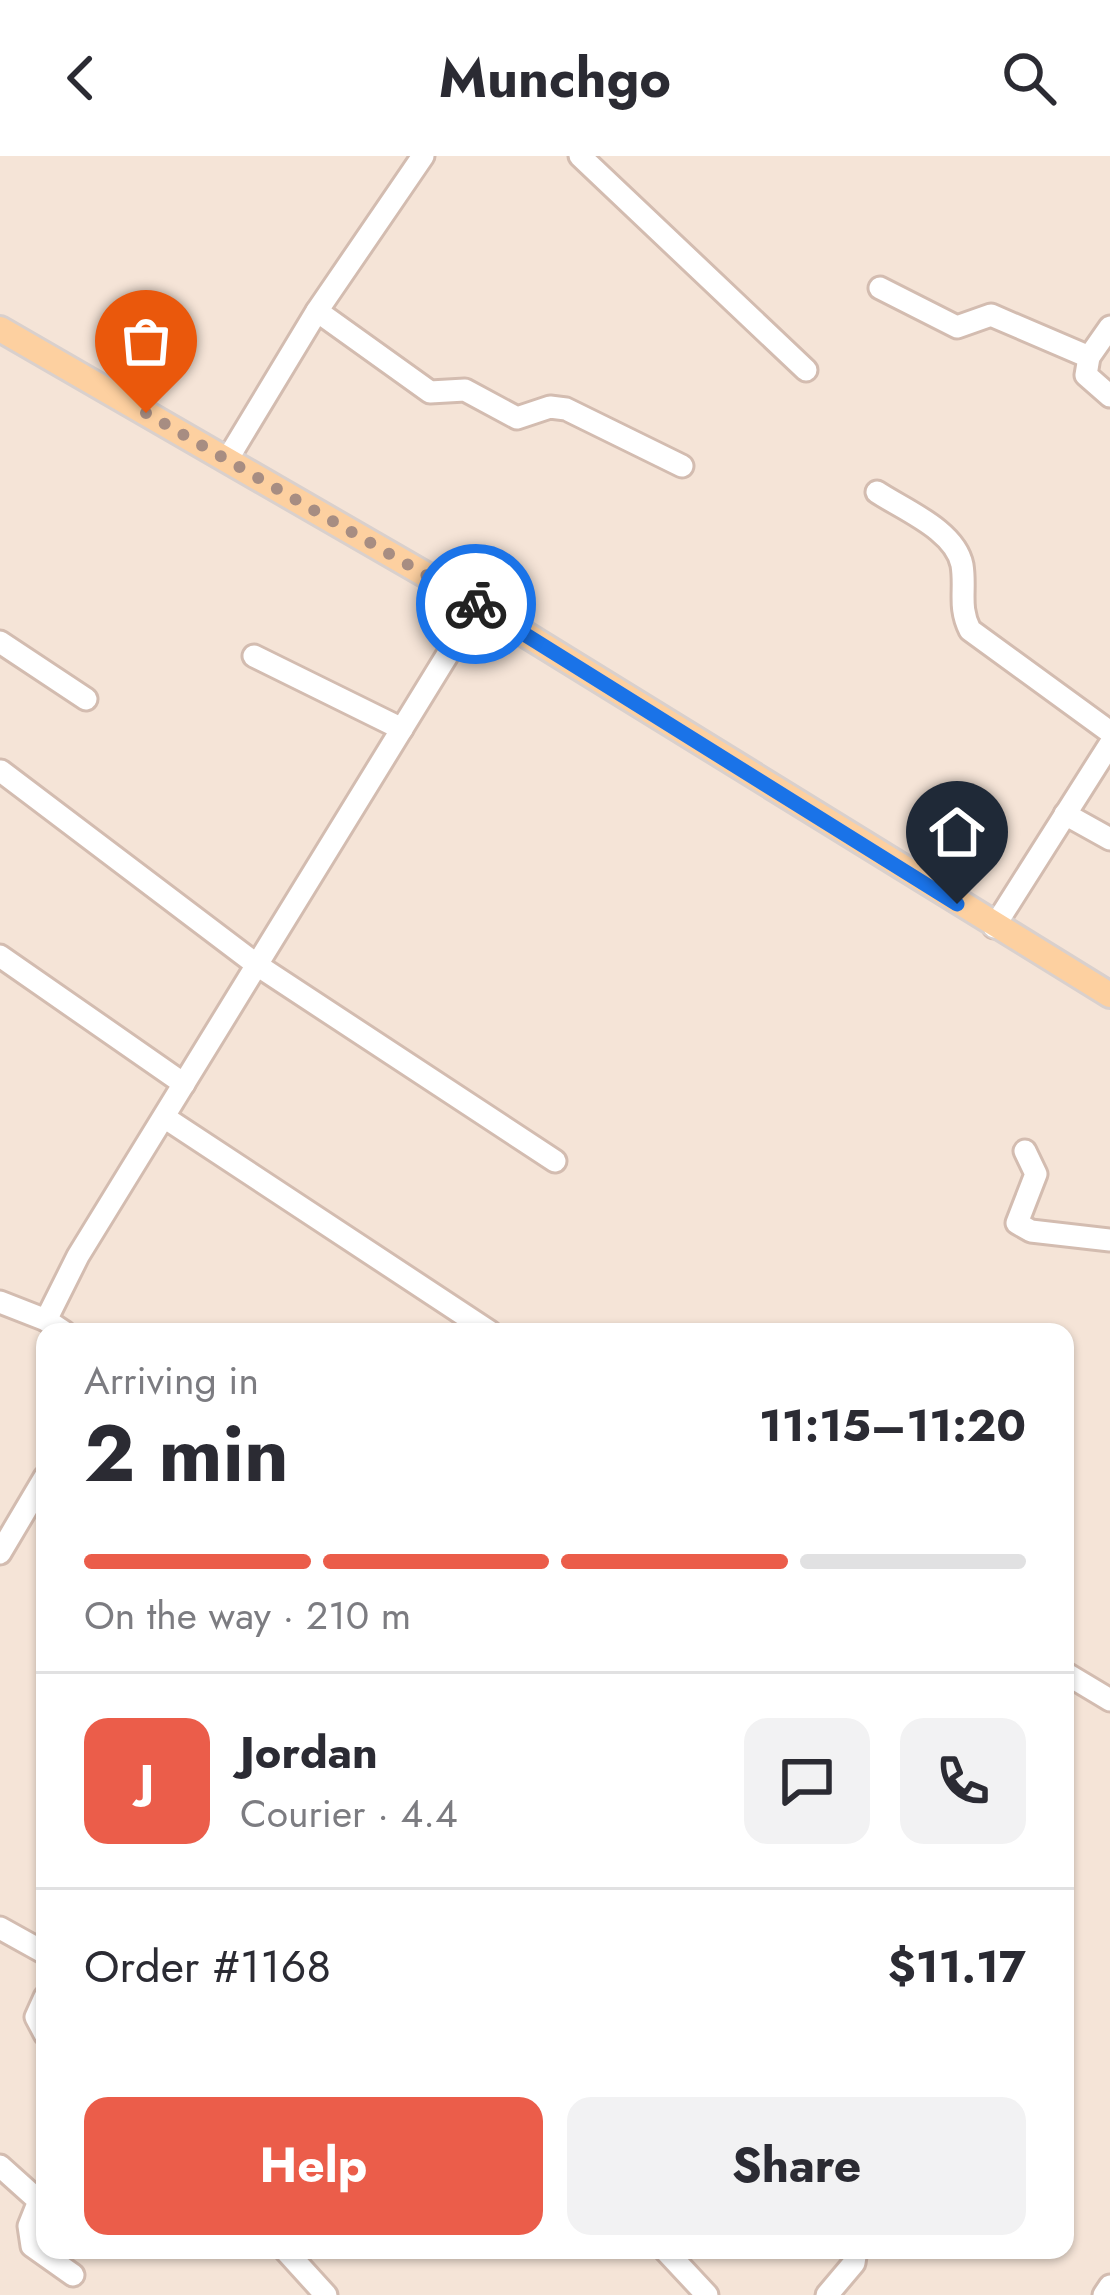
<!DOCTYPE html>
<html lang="en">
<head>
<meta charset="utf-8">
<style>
  :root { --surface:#fff; --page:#f2f2f3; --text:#2b2b33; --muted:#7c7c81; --line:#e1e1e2; --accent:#eb5d4a }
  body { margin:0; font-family:Jost,sans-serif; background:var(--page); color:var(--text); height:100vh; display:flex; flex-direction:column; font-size:45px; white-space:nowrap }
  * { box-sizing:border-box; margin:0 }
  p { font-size:39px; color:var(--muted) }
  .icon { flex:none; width:66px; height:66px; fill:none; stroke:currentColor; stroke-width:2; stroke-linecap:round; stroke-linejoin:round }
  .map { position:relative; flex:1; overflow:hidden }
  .panel { position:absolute; left:36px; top:1167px; width:1038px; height:936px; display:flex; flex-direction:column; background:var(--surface); border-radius:24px; box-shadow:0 3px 9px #0004 }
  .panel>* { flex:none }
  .pin { position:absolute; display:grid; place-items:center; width:102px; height:102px; color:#fff; margin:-123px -51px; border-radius:50% 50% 50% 0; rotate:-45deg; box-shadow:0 0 12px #0007 }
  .pin .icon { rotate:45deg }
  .courier { position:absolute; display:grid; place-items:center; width:120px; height:120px; margin:-60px; border:9px solid #1a73e8; border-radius:50%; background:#fff; color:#222; box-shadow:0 3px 15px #0007 }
  .head em { font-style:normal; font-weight:700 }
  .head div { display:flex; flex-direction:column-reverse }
  .head { display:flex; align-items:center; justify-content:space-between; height:204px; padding:0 48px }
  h1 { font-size:78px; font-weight:700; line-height:90px }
  .bar { display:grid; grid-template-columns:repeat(4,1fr); gap:18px 12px; align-content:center; height:144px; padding:0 48px }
  .bar i { height:15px; border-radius:9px; background:var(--line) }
  .bar .active { background:var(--accent) }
  .bar p { grid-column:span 4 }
  .line { display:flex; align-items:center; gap:30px; padding:0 48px; border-top:3px solid var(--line) }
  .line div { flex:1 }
  .round { display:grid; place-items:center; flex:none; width:126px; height:126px; border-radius:24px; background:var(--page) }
  .button { display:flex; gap:24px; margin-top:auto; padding:24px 48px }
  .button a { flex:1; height:138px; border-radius:24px; background:var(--accent); color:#fff; font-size:48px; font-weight:700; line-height:138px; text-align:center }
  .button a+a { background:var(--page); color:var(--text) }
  header { display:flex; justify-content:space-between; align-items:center; height:156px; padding:0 48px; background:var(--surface); font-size:54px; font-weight:700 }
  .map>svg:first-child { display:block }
</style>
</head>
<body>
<header><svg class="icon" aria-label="back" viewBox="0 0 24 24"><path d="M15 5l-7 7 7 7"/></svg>Munchgo<svg class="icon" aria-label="search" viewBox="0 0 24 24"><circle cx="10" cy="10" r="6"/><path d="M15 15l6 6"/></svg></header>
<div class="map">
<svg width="1110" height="2139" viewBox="0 0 1110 2139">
  <rect width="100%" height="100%" fill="#fdf3e9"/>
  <path fill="#f5e4d7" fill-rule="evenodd" d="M0,0h1110v2139h-1110zM45,1176h1020v918h-1020z"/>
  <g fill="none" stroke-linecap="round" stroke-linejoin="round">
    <g stroke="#d3bcb0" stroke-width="27">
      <g id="minor">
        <polyline points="580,0 806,214"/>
        <polyline points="880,132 957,171 991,159 1089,201"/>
        <polyline points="317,155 430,236 465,234 517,262 550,251 566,253 682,310"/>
        <polyline points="1110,171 1089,201 1086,219 1110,240"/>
        <polyline points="227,304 317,155 423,0"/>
        <path d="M877,336c27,18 78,38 85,73 4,25 -4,41 8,65l140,102"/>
        <polyline points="0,486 86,543"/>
        <polyline points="254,500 402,573"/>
        <polyline points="1,615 257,809 555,1005"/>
        <polyline points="1065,658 1110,683"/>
        <polyline points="994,771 1110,588"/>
        <polyline points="0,800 184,928"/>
        <polyline points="164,961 490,1176"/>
        <polyline points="1025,995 1036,1018 1017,1067 1031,1075 1110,1084"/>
        <polyline points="0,1146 46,1164"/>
        <polyline points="64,1176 46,1164 78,1100 478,449"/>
        <polyline points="0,1397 45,1321"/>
        <polyline points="1065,1517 1110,1544"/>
        <polyline points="0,1772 45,1797"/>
        <polyline points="45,1841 36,1861 45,1878"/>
        <polyline points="0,2010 39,2045 29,2070 32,2090 73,2119"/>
        <polyline points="285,2094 326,2139"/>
        <polyline points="665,2094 707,2139"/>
        <polyline points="827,2139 854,2107 856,2094"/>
        <polyline points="1104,2139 1110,2130"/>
      </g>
    </g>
    <g stroke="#d9d0cd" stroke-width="30">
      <polyline id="major" points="0,173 478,449 1110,839"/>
    </g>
    <use href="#minor" stroke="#fff" stroke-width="21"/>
    <use href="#major" stroke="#fdd0a0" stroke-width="24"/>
  </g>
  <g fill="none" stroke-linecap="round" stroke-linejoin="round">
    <polyline stroke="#a78d82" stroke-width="12" stroke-dasharray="0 21.6" points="146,257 476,448"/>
    <polyline stroke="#1a73e8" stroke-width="15" points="476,448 957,748"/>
  </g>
</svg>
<div class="pin" style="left:146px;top:257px;background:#ea580c"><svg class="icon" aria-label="bag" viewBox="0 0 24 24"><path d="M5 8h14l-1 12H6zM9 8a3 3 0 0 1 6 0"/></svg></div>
<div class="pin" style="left:957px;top:748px;background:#1f2937"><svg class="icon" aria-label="home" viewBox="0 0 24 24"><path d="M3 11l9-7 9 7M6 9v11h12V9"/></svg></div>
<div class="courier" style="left:476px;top:448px"><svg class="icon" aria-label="bike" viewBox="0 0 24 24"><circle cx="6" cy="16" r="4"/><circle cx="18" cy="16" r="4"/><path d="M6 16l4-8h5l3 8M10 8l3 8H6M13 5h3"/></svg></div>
<section class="panel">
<div class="head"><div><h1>2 min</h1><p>Arriving in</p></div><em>11:15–11:20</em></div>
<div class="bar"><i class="active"></i><i class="active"></i><i class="active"></i><i></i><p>On the way · 210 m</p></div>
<div class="line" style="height:216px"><b class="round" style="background:var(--accent);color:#fff">J</b><div><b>Jordan</b><p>Courier · 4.4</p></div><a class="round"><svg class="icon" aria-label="chat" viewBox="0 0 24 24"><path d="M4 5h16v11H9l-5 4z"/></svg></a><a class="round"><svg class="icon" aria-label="phone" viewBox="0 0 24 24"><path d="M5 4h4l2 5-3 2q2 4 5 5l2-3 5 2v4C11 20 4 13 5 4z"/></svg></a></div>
<div class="line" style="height:156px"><div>Order #1168</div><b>$11.17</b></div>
<div class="button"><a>Help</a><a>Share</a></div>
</section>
</div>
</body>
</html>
